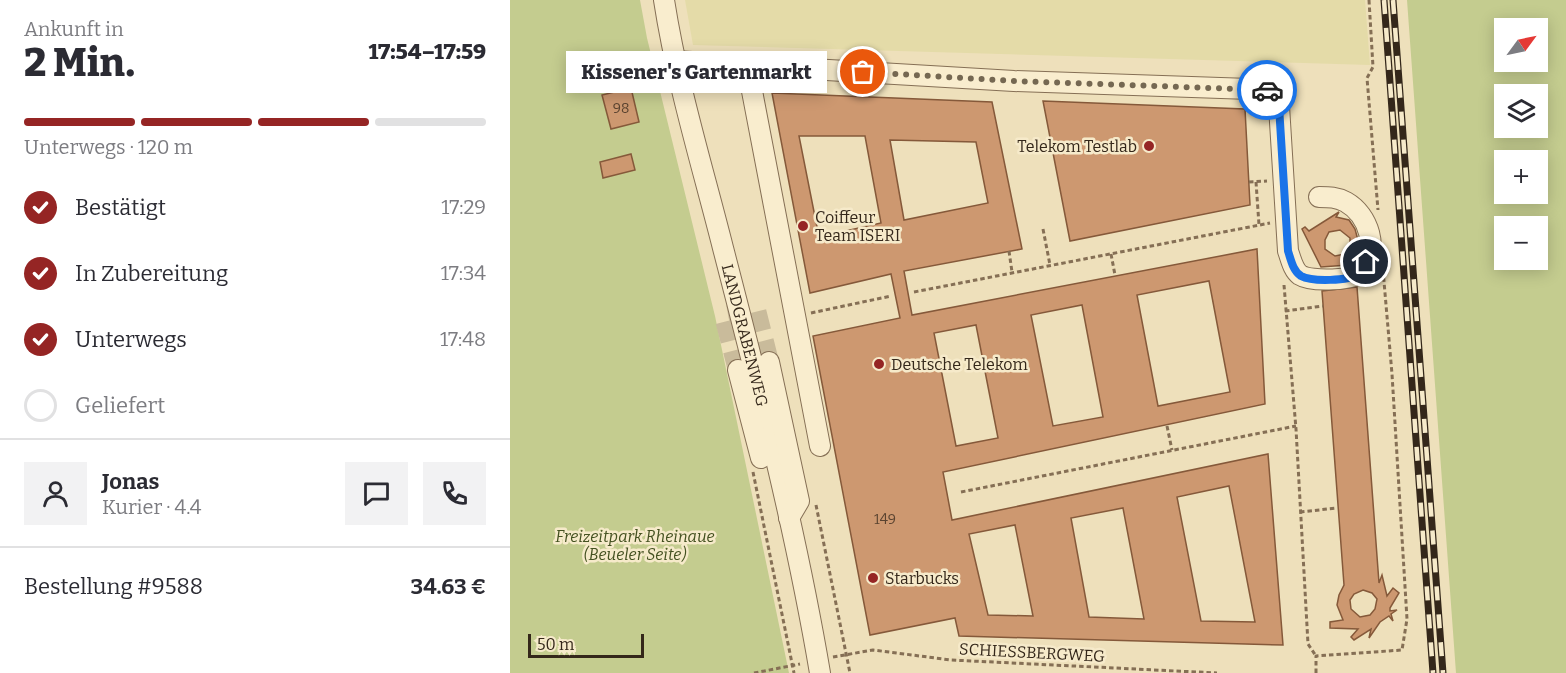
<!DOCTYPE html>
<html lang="de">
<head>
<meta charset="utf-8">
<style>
  :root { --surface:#fff; --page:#f2f2f3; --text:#2b2b33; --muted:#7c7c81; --line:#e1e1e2; --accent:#952524 }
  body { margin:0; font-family:Bitter,serif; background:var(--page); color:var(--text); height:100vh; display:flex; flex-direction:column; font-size:22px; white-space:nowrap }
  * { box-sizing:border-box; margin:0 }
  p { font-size:20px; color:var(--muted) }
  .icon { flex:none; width:33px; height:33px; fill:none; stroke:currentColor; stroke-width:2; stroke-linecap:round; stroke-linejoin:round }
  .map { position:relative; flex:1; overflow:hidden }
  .details { display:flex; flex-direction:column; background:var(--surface); width:510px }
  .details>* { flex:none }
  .needle { width:39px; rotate:57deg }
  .controls { position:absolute; left:984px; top:18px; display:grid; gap:12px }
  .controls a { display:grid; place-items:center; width:54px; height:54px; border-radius:0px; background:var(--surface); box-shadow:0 3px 15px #0003; font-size:30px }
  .scale { position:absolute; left:18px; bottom:15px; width:116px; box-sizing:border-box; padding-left:6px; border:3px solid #34271a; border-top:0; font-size:16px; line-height:21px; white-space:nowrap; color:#34271a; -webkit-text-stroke:4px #f6eaca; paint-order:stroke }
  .pin { position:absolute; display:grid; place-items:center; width:51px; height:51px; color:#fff; margin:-26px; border:3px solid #fff; border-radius:50%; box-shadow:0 2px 6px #0007 }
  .courier { position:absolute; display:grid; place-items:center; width:60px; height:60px; margin:-30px; border:4px solid #1a73e8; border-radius:50%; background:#fff; color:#222; box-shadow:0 2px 8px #0007 }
  .bubble { position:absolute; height:42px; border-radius:0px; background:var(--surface); box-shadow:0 3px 15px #0003; font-size:20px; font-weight:800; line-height:42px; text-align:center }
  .head em { font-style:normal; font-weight:800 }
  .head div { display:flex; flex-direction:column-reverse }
  .head { display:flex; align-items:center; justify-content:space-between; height:102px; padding:0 24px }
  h1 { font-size:39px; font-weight:800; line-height:45px }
  .bar { display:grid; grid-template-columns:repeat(4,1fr); gap:9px 6px; align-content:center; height:72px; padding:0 24px }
  .bar i { height:8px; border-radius:4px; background:var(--line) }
  .bar .current { background:var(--accent) }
  .bar p { grid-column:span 4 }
  .line { display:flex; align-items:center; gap:15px; padding:0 24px; border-top:2px solid var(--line) }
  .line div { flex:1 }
  .round { display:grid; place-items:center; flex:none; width:63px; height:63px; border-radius:0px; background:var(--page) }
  ol { padding:0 24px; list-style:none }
  li { display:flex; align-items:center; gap:18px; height:66px }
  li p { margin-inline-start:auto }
  li .icon { padding:6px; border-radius:50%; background:var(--accent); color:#fff; stroke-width:4 }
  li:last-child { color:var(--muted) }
  li i { width:33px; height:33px; border:3px solid var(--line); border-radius:50% }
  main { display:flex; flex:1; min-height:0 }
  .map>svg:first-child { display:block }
</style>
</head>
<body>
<main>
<section class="details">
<div class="head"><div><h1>2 Min.</h1><p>Ankunft in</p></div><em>17:54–17:59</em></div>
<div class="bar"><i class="current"></i><i class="current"></i><i class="current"></i><i></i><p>Unterwegs · 120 m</p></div>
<ol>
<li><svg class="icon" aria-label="check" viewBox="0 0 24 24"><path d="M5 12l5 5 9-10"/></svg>Bestätigt<p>17:29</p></li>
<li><svg class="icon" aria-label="check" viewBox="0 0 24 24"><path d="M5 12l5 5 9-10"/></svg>In Zubereitung<p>17:34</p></li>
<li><svg class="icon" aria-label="check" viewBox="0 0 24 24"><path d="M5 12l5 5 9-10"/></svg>Unterwegs<p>17:48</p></li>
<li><i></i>Geliefert</li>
</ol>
<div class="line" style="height:108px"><a class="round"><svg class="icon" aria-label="person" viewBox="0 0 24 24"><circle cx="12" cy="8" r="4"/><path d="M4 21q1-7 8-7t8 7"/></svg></a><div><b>Jonas</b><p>Kurier · 4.4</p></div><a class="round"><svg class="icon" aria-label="chat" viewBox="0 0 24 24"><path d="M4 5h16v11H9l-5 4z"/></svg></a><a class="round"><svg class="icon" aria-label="phone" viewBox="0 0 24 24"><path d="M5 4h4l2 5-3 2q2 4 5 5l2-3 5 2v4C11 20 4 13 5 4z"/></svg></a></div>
<div class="line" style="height:78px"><div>Bestellung #9588</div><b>34.63 €</b></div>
</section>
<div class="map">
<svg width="1056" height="673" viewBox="0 0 1056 673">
  <rect width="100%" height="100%" fill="#eee0bb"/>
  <polygon fill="#e4dba8" points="175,0 855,0 860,65 183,45"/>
  <g fill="#c4cc8f" fill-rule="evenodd">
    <polygon points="0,0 130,0 137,38 205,316 279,673 0,673"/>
    <path d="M897,0h159v673h-110zM994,28h34v34h-34zM994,94h34v34h-34zM1028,160v34h-34v-34zM1028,226v34h-34v-34z"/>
  </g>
  <g fill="#cd9870" stroke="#85593a" stroke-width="1.5" fill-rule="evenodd">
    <polygon points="121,88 129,122 101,129 92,95"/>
    <path d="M262,93l220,9 30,147 -118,22 8,44 345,-66 8,155 -322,68 9,48 316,-66 15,191 -324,-9 -4,-18 -85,17 -57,-299 87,-18 -9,-44 -81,19zM289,136h66l16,87 -62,14zM380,140l86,2 12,61 -84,17zM699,281l21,111 -72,14 -21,-111zM572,305l21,112 -50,9 -22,-111zM466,325l22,113 -42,8 -22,-113zM719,486l26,136 -54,-1 -24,-124zM613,508l21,111 -55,-2 -18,-99zM505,525l18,91 -45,-1 -19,-81z"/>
    <polygon points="533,101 735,109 740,205 560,241"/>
    <polygon points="121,154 125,170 93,178 90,162"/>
    <path d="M829,212l-3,5 13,3 6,9 4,15 -2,14 -3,5 -6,2 -27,2 -19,-38 3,-2 4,4zM830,230l10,8v8l-5,8 -10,2 -10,-7v-9l4,-8z"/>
    <path d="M847,287l22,296 3,-8 5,21 6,-8 6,5 -9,15v3l7,-1 -6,4 2,7 -4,-5 -9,6 -11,16 2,-9 -17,11 -3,-3 7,-8 -28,-1v-6l13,-2 -6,-15 2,-10 5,-10 -22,-294zM853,590l9,3 5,6 -2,10 -5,6 -10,2 -9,-8 -1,-9 4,-6z"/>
  </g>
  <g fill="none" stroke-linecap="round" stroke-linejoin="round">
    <polyline stroke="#c9bb9b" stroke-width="20" stroke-dasharray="20 10" stroke-linecap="butt" points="228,370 214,316 246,310 259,362"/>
    <g stroke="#856f55" stroke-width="22">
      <g id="minor">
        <path id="s1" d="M154,0c13,84 38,165 59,248 36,139 73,283 97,425"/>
        <path d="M165,61l339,20 264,9 10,161c3,8 5,19 12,24 11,7 55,6 63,-4 16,-22 6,-56 -17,-69 -9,-5 -17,-5 -27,-5"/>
        <polyline points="237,65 310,446"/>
        <polyline points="259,362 289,501 279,518"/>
        <polyline points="228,370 251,458"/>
      </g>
    </g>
    <g stroke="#856f55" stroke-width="3" stroke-dasharray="4.5 3" stroke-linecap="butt">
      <polyline points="859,0 863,67 857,78 868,210"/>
      <polyline points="739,182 757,181"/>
      <polyline points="746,182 749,225"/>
      <polyline points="533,229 540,265"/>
      <polyline points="499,251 502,272"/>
      <polyline points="601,254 605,275"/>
      <polyline points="774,285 786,429 798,644 806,656"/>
      <polyline points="404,292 760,223"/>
      <polyline points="775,311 813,306"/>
      <polyline points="301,313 381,296"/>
      <polyline points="657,426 662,450"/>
      <polyline points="243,472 284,673"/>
      <polyline points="451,492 786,426"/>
      <polyline points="306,505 340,673"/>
      <polyline points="790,512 827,508"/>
      <polyline points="323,657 363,650 441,660 707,673"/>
      <polyline points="244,673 290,664"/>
      <polyline points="806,673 806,656 892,650 897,619 882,374 873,270"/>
    </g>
    <use href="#minor" stroke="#f9edce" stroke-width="20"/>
    <g stroke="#34271a" stroke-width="7">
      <g id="rail">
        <polyline points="874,0 923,673"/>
        <polyline points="883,0 933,673"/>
      </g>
    </g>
    <use href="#rail" stroke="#f6eaca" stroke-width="4.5" stroke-dasharray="14" stroke-linecap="butt"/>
  </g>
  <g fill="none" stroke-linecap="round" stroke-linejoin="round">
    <polyline stroke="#756852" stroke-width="6" stroke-dasharray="0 10.8" points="353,72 504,81 757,90"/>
    <path stroke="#1a73e8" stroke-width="8" d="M757,90h11l10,161c3,9 5,20 13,25 11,6 48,5 57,-2 5,-3 6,-7 8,-12"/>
  </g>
  <g fill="#952524" stroke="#f6eaca" stroke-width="2">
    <circle cx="639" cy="146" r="6"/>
    <circle cx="293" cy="226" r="6"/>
    <circle cx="369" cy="364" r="6"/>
    <circle cx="363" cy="578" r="6"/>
  </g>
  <g text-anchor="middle" stroke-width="5" stroke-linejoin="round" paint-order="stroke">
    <g font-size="14" fill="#5a4330">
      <text x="111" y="113">98</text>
      <text x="375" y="524">149</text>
    </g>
    <g font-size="16" fill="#34271a" stroke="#f6eaca" text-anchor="start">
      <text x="627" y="152" text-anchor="end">Telekom Testlab</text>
      <text x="305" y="223">Coiffeur<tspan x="305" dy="18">Team ISERI</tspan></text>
      <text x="381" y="370">Deutsche Telekom</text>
      <text x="375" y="584">Starbucks</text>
    </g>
    <g font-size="16" fill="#34271a" stroke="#f6eaca">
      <text dy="6" stroke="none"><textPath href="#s1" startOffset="345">LANDGRABENWEG</textPath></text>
      <text transform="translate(522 652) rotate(3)" y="6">SCHIESSBERGWEG</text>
    </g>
    <g font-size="16" font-style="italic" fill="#445120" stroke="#f6eaca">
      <text x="125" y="542">Freizeitpark Rheinaue<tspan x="125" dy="18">(Beueler Seite)</tspan></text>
    </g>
  </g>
</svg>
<div class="controls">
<a><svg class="needle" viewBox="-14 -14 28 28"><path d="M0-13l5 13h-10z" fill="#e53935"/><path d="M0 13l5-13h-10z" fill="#7c7c81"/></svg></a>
<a><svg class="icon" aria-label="layers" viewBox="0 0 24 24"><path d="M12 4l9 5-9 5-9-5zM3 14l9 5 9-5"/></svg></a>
<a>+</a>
<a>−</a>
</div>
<div class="scale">50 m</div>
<div class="pin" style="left:353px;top:72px;background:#ea580c"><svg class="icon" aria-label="bag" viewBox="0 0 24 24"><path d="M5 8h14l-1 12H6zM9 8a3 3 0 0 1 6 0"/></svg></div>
<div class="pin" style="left:856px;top:262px;background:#1f2937"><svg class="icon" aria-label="home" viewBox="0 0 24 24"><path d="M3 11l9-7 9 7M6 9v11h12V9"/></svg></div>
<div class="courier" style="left:757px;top:90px"><svg class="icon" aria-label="car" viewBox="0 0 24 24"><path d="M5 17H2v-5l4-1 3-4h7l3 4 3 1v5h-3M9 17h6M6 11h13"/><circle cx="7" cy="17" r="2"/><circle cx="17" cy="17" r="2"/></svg></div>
<div class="bubble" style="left:56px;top:51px;width:261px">Kissener's Gartenmarkt</div>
</div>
</main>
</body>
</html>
